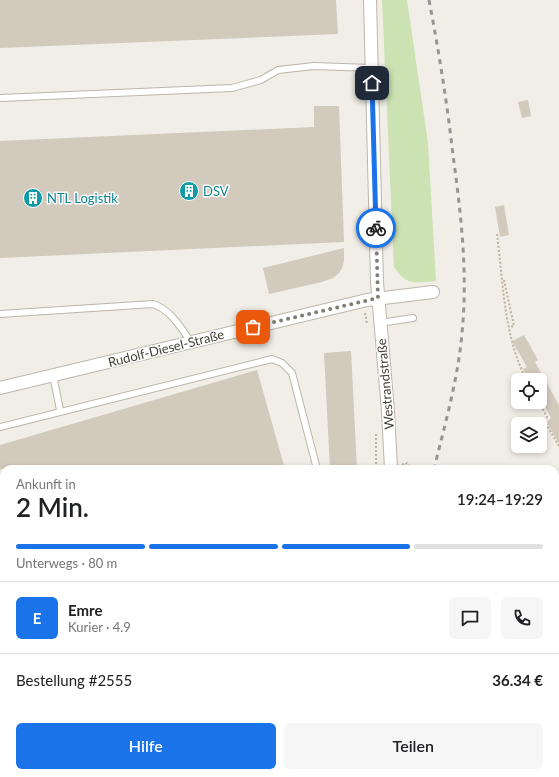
<!DOCTYPE html>
<html lang="de">
<head>
<meta charset="utf-8">
<style>
  :root { --surface:#fff; --page:#f6f6f6; --text:#202124; --muted:#757577; --line:#e0e0e0; --accent:#1a73e8 }
  body { margin:0; font-family:Lato,sans-serif; background:var(--page); color:var(--text); height:100vh; display:flex; flex-direction:column; font-size:15px; white-space:nowrap }
  * { box-sizing:border-box; margin:0 }
  p { font-size:13px; color:var(--muted) }
  .icon { flex:none; width:22px; height:22px; fill:none; stroke:currentColor; stroke-width:2; stroke-linecap:round; stroke-linejoin:round }
  .map { position:relative; flex:1; overflow:hidden }
  .details { position:absolute; left:0px; top:465px; width:559px; height:312px; display:flex; flex-direction:column; background:var(--surface); border-radius:12px 12px 0 0; box-shadow:0 2px 6px #0003 }
  .details>* { flex:none }
  .buttons { position:absolute; left:511px; top:373px; display:grid; gap:8px }
  .buttons a { display:grid; place-items:center; width:36px; height:36px; border-radius:6px; background:var(--surface); box-shadow:0 2px 6px #0003; font-size:20px }
  .pin { position:absolute; display:grid; place-items:center; width:34px; height:34px; color:#fff; margin:-17px; border-radius:8px; box-shadow:0 2px 6px #0006 }
  .courier { position:absolute; display:grid; place-items:center; width:40px; height:40px; margin:-20px; border:3px solid #1a73e8; border-radius:50%; background:#fff; color:#222; box-shadow:0 1px 5px #0007 }
  .headline em { font-style:normal; font-weight:600 }
  .headline div { display:flex; flex-direction:column-reverse }
  .headline { display:flex; align-items:center; justify-content:space-between; height:68px; padding:0 16px }
  h1 { font-size:26px; font-weight:600; line-height:30px }
  .bar { display:grid; grid-template-columns:repeat(4,1fr); gap:6px 4px; align-content:center; height:48px; padding:0 16px }
  .bar i { height:5px; border-radius:3px; background:var(--line) }
  .bar .current { background:var(--accent) }
  .bar p { grid-column:span 4 }
  .line { display:flex; align-items:center; gap:10px; padding:0 16px; border-top:1px solid var(--line) }
  .line div { flex:1 }
  .round { display:grid; place-items:center; flex:none; width:42px; height:42px; border-radius:6px; background:var(--page) }
  .action { display:flex; gap:8px; margin-top:auto; padding:8px 16px }
  .action a { flex:1; height:46px; border-radius:6px; background:var(--accent); color:#fff; font-size:16px; font-weight:600; line-height:46px; text-align:center }
  .action a+a { background:var(--page); color:var(--text) }
  .map>svg:first-child { display:block }
</style>
</head>
<body>
<div class="map">
<svg width="559" height="777" viewBox="0 0 559 777">
  <rect width="100%" height="100%" fill="#f1eee7"/>
  <path fill="#cce2b3" d="M382,0h25l21,143 8,138c-22,2 -29,5 -42,-14z"/>
  <g fill="#d2cabd">
    <polygon points="0,0 336,0 338,34 0,48"/>
    <polygon points="528,100 531,116 522,118 518,102"/>
    <polygon points="314,106 339,106 344,242 0,258 0,141 314,127"/>
    <polygon points="504,205 509,235 500,237 495,207"/>
    <polygon points="344,248 344,261 342,268 339,273 333,278 322,282 269,294 263,268"/>
    <polygon points="524,335 538,360 535,362 559,405 559,444 547,422 551,418 540,398 540,380 530,380 523,369 527,367 512,341"/>
    <polygon points="351,351 357,469 330,469 324,353"/>
    <polygon points="257,370 285,469 0,469 0,445"/>
  </g>
  <g fill="none" stroke-linecap="round" stroke-linejoin="round">
    <g stroke="#bcb6aa" stroke-width="8">
      <g id="service">
        <polyline points="0,98 232,88 261,80 278,70 314,66 371,68"/>
        <path d="M0,314l153,-10c17,5 28,24 38,38"/>
        <polyline points="380,323 413,318"/>
        <polyline points="53,375 60,410"/>
        <polyline points="0,427 272,359 282,363 292,373 317,469"/>
        <polyline points="0,589 4,588"/>
      </g>
    </g>
    <g stroke="#bcb6aa" stroke-width="14">
      <g id="minor">
        <polyline points="370,0 377,282 388,411 391,469"/>
        <polyline points="0,388 367,300 433,292"/>
        <polyline points="353,773 353,777"/>
      </g>
    </g>
    <g stroke="#bcb29d" stroke-width="2" stroke-dasharray="2 2" stroke-linecap="butt">
      <path d="M497,234c6,46 7,106 30,146"/>
      <polyline points="504,280 514,326 509,327"/>
      <polyline points="365,313 367,324"/>
      <polyline points="539,402 547,417 545,422 559,446"/>
      <polyline points="376,434 376,469"/>
      <polyline points="402,464 405,465 407,463 411,469"/>
      <polyline points="555,486 559,484"/>
      <polyline points="0,624 4,623"/>
      <polyline points="328,777 336,773"/>
    </g>
    <use href="#service" stroke="#fff" stroke-width="6"/>
    <use href="#minor" stroke="#fff" stroke-width="12"/>
    <g stroke="#959595" stroke-width="3" stroke-dasharray="5 5" stroke-linecap="butt">
      <path d="M429,0c10,52 18,103 24,155 8,59 15,118 9,178 -4,46 -17,91 -28,136"/>
      <polyline points="380,773 380,777"/>
    </g>
  </g>
  <g fill="none" stroke-linecap="round" stroke-linejoin="round">
    <polyline stroke="#817c74" stroke-width="4" stroke-dasharray="0 7.2" points="253,327 378,298 376,228"/>
    <polyline stroke="#1a73e8" stroke-width="5" points="372,83 376,228"/>
  </g>
  <defs>
    <g id="building-disc" transform="scale(1)"><circle r="9.5" fill="#0f9aa8" stroke="#fff"/><path d="M-4-6H4V6H1V3H-1V6H-4ZM-2.5-4.3h1.7v1.8h-1.7ZM.8-4.3h1.7v1.8H.8ZM-2.5-1h1.7V.8h-1.7ZM.8-1h1.7V.8H.8Z" fill="#fff"/></g>
  </defs>
  <g fill-rule="evenodd">
    <use href="#building-disc" x="189" y="191"/>
    <use href="#building-disc" x="33" y="198"/>
  </g>
  <g text-anchor="middle" stroke-width="3" stroke-linejoin="round" paint-order="stroke">
    <g font-size="13" fill="#0d838f" stroke="#fff" text-anchor="start">
      <text x="203" y="196">DSV</text>
      <text x="47" y="203">NTL Logistik</text>
    </g>
    <g font-size="13" fill="#443f36" stroke="#fff">
      <text transform="translate(166 348) rotate(-14)" y="5">Rudolf-Diesel-Straße</text>
      <text transform="translate(385 384) rotate(-95)" y="5">Westrandstraße</text>
    </g>
  </g>
</svg>
<div class="buttons">
<a><svg class="icon" aria-label="locate" viewBox="0 0 24 24"><circle cx="12" cy="12" r="6"/><path d="M12 2v4M12 18v4M2 12h4M18 12h4"/></svg></a>
<a><svg class="icon" aria-label="layers" viewBox="0 0 24 24"><path d="M12 4l9 5-9 5-9-5zM3 14l9 5 9-5"/></svg></a>
</div>
<div class="pin" style="left:253px;top:327px;background:#ea580c"><svg class="icon" aria-label="bag" viewBox="0 0 24 24"><path d="M5 8h14l-1 12H6zM9 8a3 3 0 0 1 6 0"/></svg></div>
<div class="pin" style="left:372px;top:83px;background:#1f2937"><svg class="icon" aria-label="home" viewBox="0 0 24 24"><path d="M3 11l9-7 9 7M6 9v11h12V9"/></svg></div>
<div class="courier" style="left:376px;top:228px"><svg class="icon" aria-label="bike" viewBox="0 0 24 24"><circle cx="6" cy="16" r="4"/><circle cx="18" cy="16" r="4"/><path d="M6 16l4-8h5l3 8M10 8l3 8H6M13 5h3"/></svg></div>
<section class="details">
<div class="headline"><div><h1>2 Min.</h1><p>Ankunft in</p></div><em>19:24–19:29</em></div>
<div class="bar"><i class="current"></i><i class="current"></i><i class="current"></i><i></i><p>Unterwegs · 80 m</p></div>
<div class="line" style="height:72px"><b class="round" style="background:var(--accent);color:#fff">E</b><div><b>Emre</b><p>Kurier · 4.9</p></div><a class="round"><svg class="icon" aria-label="chat" viewBox="0 0 24 24"><path d="M4 5h16v11H9l-5 4z"/></svg></a><a class="round"><svg class="icon" aria-label="phone" viewBox="0 0 24 24"><path d="M5 4h4l2 5-3 2q2 4 5 5l2-3 5 2v4C11 20 4 13 5 4z"/></svg></a></div>
<div class="line" style="height:52px"><div>Bestellung #2555</div><b>36.34 €</b></div>
<div class="action"><a>Hilfe</a><a>Teilen</a></div>
</section>
</div>
</body>
</html>
